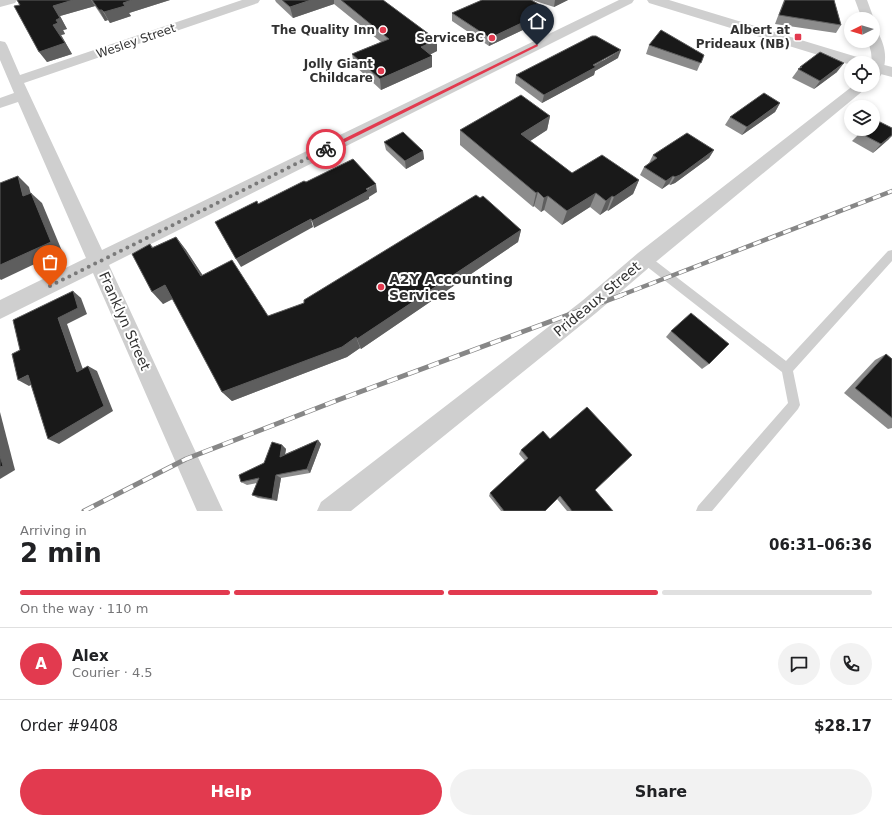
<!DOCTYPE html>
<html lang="en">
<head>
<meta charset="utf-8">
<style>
  :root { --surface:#fff; --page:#f2f2f2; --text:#202124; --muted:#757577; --line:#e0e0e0; --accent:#e23a4f }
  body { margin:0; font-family:"DejaVu Sans",sans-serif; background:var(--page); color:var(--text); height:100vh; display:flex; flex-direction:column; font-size:15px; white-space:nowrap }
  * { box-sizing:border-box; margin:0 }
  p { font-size:13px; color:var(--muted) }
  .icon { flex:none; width:22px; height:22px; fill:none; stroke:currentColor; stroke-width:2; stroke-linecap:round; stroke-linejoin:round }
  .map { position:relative; height:511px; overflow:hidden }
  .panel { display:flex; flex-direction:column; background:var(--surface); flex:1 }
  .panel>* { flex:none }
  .needle { width:26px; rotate:265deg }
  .controls { position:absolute; left:844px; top:12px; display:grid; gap:8px }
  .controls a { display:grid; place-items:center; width:36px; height:36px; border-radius:50%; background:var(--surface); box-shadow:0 2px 6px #0003; font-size:20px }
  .pin { position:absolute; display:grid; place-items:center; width:34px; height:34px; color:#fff; margin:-41px -17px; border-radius:50% 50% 50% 0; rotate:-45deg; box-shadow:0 0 4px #0007 }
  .pin .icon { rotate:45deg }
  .courier { position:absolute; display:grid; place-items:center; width:40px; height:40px; margin:-20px; border:3px solid #e23a4f; border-radius:50%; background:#fff; color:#222; box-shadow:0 1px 5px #0007 }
  .overview em { font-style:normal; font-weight:700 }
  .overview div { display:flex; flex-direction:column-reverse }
  .overview { display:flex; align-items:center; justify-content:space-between; height:68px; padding:0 20px }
  h1 { font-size:26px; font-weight:700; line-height:30px }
  .bar { display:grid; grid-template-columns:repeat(4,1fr); gap:6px 4px; align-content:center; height:48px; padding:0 20px }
  .bar i { height:5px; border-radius:3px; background:var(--line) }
  .bar .on { background:var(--accent) }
  .bar p { grid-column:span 4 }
  .line { display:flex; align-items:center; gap:10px; padding:0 20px; border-top:1px solid var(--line) }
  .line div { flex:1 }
  .round { display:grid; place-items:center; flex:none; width:42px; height:42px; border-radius:21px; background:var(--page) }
  .action { display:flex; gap:8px; margin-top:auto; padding:8px 20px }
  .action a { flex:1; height:46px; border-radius:24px; background:var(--accent); color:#fff; font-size:16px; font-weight:700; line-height:46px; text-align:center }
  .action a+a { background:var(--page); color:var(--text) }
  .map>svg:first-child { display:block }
</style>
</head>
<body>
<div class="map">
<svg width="892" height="511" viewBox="0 0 892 511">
  <rect width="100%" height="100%" fill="#fff"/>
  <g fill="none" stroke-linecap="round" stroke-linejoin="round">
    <polygon fill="#cfcfcf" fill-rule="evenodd" points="892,250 892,261 793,371 800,405 798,409 712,511 696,511 698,506 788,403 782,372 641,262 640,259 641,256 645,255 649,256 786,361 888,251"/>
    <g fill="#cfcfcf" fill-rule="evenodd">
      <polygon points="0,0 17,0 15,3 0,7"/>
      <polygon points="242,0 260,0 258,3 24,83 102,250 619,0 634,0 632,3 109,265 223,511 197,511 93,273 0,319 0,300 86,258 18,102 0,108 0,98 14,93 0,60 0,41 5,42 7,45 20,75"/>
      <polygon points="855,0 867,0 874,19 873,21 873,19 862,19"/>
      <path d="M873,32l5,1c9,15 10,33 0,47l-5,1v-18h-1l-1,-11 -3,-11h5z"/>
      <polygon points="854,85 870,85 652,265 596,313 351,511 317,511 321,502 582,301 638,253"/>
    </g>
    <g fill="#cfcfcf" fill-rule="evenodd">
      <polygon points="647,0 669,0 867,60 869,63 851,63 851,65 649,3"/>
      <polygon points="873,62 892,67 892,77 873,72 873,63 870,63"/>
    </g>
    <g stroke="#878787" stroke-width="4.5">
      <polyline id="rail-far1" points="619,296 892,191"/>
    </g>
    <g stroke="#878787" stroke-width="5">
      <polyline id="rail" points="84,511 186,459 338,400 622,295"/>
    </g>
    <use href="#rail-far1" stroke="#fff" stroke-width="3" stroke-dasharray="8" stroke-linecap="butt"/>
    <use href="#rail" stroke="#fff" stroke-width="3.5" stroke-dasharray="11" stroke-linecap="butt"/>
  </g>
  <g fill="#8c8c8c">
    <polygon points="17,0 170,0 129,13 131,16 110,23 108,20 105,21 95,6 60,16 67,29 63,30 65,34 61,35 72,54 47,62"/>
    <polygon points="275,0 383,0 437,40 437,51 430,54 432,56 432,67 381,90 354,65 352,54 381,42 334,4 293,18 276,2"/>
    <polygon points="482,0 568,0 554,7 532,0 549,10 548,18 489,46 452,21 452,13"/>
    <polygon points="784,0 834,0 841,25 836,33 775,24"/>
    <polygon points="649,45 704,55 697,71 646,54"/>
    <polygon points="618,58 595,71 594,75 542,103 515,83 516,75"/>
    <polygon points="800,67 837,72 814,89 792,78"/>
    <polygon points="780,103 775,112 742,135 725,125 730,117"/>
    <polygon points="550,116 547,130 530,141 572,173 639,180 633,194 608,211 607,210 600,215 590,207 562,225 544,210 541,212 534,206 533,207 460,145 460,130"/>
    <polygon points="860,133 889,139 873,153 852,141"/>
    <polygon points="384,142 423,151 424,159 406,169 386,150"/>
    <polygon points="714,150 709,158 675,183 670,185 669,184 662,189 640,175 644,167 649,163 653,155"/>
    <polygon points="521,230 518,242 361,349 360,348 347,357 232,401 222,392 173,299 163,304 150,244 153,247 176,237 186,250 203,276 268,316"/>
    <polygon points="671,331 709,364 702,369 666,337"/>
    <polygon points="886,354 892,359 892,428 888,429 844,393 875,360"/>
    <polygon points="318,440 321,444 310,473 281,478 277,501 258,498 252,495 257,483 247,485 241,482 264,463 282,445 286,449 285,454"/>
    <polygon points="521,450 595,490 613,511 567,511 557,499 545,511 501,511 489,496 490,493 525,461 519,454"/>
  </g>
  <g fill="#5e5e5e">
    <polygon points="73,0 91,0 95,6 60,16 67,29 63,30 65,34 61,35 72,54 47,62 39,52 53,25 53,6"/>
    <polygon points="132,0 170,0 129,13 131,16 110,23 104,12 123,3"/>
    <polygon points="311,0 334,0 334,4 293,18 290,7"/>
    <polygon points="555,0 568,0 554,7"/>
    <polygon points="99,10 102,10 108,20 105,21"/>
    <polygon points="549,10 548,18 489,46 490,38"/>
    <polygon points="437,40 437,51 422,59 421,47"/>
    <polygon points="621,50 618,58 595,71 594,75 542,103 544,95"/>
    <polygon points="432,56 432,67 381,90 380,79"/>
    <polygon points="844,63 837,72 814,89 820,81"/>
    <polygon points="780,103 775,112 742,135 747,127"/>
    <polygon points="550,116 547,130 518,149 521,134"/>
    <polygon points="892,135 892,136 889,139 873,153 881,144"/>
    <polygon points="714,150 709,158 675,183 670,185 675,177"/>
    <polygon points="423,151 424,159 406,169 405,161"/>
    <polygon points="18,176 29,187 34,206 23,196"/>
    <polygon points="673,176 669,184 662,189 666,181"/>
    <polygon points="639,180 633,194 608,211 614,197"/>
    <polygon points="376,184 377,192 369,197 369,199 314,228 312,221"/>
    <polygon points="538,192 534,206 533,207 536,193"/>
    <polygon points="31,193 42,203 62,251 1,280 0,279 0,265"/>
    <polygon points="596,193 590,207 562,225 567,211"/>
    <polygon points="548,196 544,210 541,212 544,198"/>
    <polygon points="612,196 607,210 600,215 606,201"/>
    <polygon points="311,219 313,227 241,267 236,259"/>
    <polygon points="521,230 518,242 361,349 357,339"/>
    <polygon points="176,237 186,250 211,288 201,276"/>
    <polygon points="165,285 176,297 163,304 152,292"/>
    <polygon points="73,291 81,298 87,314 67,324 86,378 77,372 58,318"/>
    <polygon points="356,337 360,348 347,357 232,401 222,392"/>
    <polygon points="88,366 97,371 113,411 59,444 48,439"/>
    <polygon points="28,375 39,380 29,386 18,380"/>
    <polygon points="0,412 15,470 0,479"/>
    <polygon points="318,440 321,444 310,473 307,469"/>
    <polygon points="282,445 286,449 284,461 280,457"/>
    <polygon points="276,475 281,478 277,501 272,499"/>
  </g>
  <g fill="#191919" stroke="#5e5e5e">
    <polygon points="17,0 73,0 53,6 60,18 56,20 58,23 53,25 65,43 39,52 14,6 20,5"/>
    <polygon points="92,0 132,0 123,3 125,6 104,12 102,10 99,10"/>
    <polygon points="282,0 311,0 290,7"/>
    <polygon points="341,0 383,0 437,40 421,47 432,56 380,79 352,54 389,39"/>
    <polygon points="482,0 531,0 549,10 490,38 452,13"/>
    <polygon points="785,0 834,0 841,25 779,15"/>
    <polygon points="661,30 704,55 701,63 649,45"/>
    <polygon points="592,36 596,36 621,50 593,65 596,67 544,95 516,75"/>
    <polygon points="820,52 844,63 820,81 798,69 802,67 800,67"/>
    <polygon points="764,93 780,103 747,127 730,117"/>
    <polygon points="521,95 550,116 521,134 572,173 602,155 639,180 614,197 612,196 606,201 596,193 567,211 548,196 544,198 538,192 536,193 460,130"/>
    <polygon points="876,120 892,128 892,135 881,144 860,133 865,129 873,129 873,122"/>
    <polygon points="403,132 423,151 405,161 384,142"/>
    <polygon points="687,133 714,150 680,175 675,177 673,176 666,181 644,167 657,158 653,155"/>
    <polygon points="353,159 376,184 366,189 368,191 312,221 311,219 236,259 215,222 257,201 258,204 304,181 306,182"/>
    <polygon points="18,176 23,196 31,193 51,242 0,265 0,183"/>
    <polygon points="476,195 480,198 483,196 521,230 357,339 356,337 342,347 222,392 165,285 152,292 132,254 150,244 152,248 176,237 201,276 232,260 268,316 304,303 304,300"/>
    <polygon points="73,291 78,308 58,318 77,372 88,366 104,406 48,439 28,375 18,380 12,354 20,350 13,320"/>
    <polygon points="691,313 729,344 709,364 671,331"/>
    <polygon points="886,354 892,359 892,418 855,388"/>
    <polygon points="587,407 632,455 595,490 613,511 572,511 560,496 545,511 504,511 490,493 528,458 521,450 543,431 550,439"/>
    <polygon points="318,440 307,469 276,475 272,499 252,495 259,478 241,482 239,475 264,463 272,442 282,445 280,457"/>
    <polygon points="0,456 3,466 0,467"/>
  </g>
  <polygon fill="#e23a4f" points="537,44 538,46 327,151 323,149"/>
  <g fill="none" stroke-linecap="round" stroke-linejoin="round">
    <polyline stroke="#7a7a7a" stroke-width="4" stroke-dasharray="0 7.2" points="50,286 326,149"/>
  </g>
  <g fill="#e23a4f" stroke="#fff" stroke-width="1.5">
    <circle cx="383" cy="30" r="4"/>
    <rect x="794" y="33" width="8" height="8" rx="2"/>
    <circle cx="492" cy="38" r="4"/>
    <circle cx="381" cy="71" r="4"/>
    <circle cx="381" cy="287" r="4"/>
  </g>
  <g text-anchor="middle" stroke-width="4" stroke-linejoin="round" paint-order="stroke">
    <g font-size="12" font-weight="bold" fill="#323232" stroke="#fff" text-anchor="end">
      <text x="375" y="34">The Quality Inn</text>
      <text x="790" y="34">Albert at<tspan x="790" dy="14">Prideaux (NB)</tspan></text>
      <text x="484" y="42">ServiceBC</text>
      <text x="373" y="68">Jolly Giant<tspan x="373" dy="14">Childcare</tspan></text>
    </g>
    <g font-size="12" fill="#323232" stroke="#fff">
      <text transform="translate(136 41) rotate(-19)" y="4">Wesley Street</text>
    </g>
    <g font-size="14" font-weight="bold" fill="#323232" stroke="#fff" text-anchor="start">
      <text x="389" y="284">A2Y Accounting<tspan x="389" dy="16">Services</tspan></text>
    </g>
    <g font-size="14" fill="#323232" stroke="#fff">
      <text transform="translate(597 299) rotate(-40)" y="5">Prideaux Street</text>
      <text transform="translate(125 321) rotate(66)" y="5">Franklyn Street</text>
    </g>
  </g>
</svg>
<div class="controls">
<a><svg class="needle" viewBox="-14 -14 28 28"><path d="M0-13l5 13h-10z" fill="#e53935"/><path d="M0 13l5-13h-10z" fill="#757577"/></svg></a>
<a><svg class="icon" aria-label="locate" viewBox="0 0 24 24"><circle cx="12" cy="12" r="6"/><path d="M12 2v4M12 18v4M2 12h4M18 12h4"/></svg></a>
<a><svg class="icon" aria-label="layers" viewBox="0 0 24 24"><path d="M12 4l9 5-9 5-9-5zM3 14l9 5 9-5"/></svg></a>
</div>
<div class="pin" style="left:50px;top:286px;background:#ea580c"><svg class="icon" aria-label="bag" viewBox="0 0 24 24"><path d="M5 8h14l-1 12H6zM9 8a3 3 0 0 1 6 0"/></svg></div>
<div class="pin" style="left:537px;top:45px;background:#1f2937"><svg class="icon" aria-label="home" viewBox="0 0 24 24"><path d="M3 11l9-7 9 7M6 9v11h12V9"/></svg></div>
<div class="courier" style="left:326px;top:149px"><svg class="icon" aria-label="bike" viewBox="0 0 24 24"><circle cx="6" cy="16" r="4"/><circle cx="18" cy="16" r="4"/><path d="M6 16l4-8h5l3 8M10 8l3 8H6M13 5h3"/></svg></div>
</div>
<section class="panel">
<div class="overview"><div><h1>2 min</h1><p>Arriving in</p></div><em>06:31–06:36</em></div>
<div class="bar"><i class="on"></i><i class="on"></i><i class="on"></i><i></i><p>On the way · 110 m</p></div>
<div class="line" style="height:72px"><b class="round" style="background:var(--accent);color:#fff">A</b><div><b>Alex</b><p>Courier · 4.5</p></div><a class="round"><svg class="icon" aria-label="chat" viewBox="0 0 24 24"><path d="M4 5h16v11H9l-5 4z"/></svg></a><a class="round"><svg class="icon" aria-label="phone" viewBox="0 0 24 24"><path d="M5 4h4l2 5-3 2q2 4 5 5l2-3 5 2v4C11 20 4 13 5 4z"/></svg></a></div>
<div class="line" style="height:52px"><div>Order #9408</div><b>$28.17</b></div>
<div class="action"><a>Help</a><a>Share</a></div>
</section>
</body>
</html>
